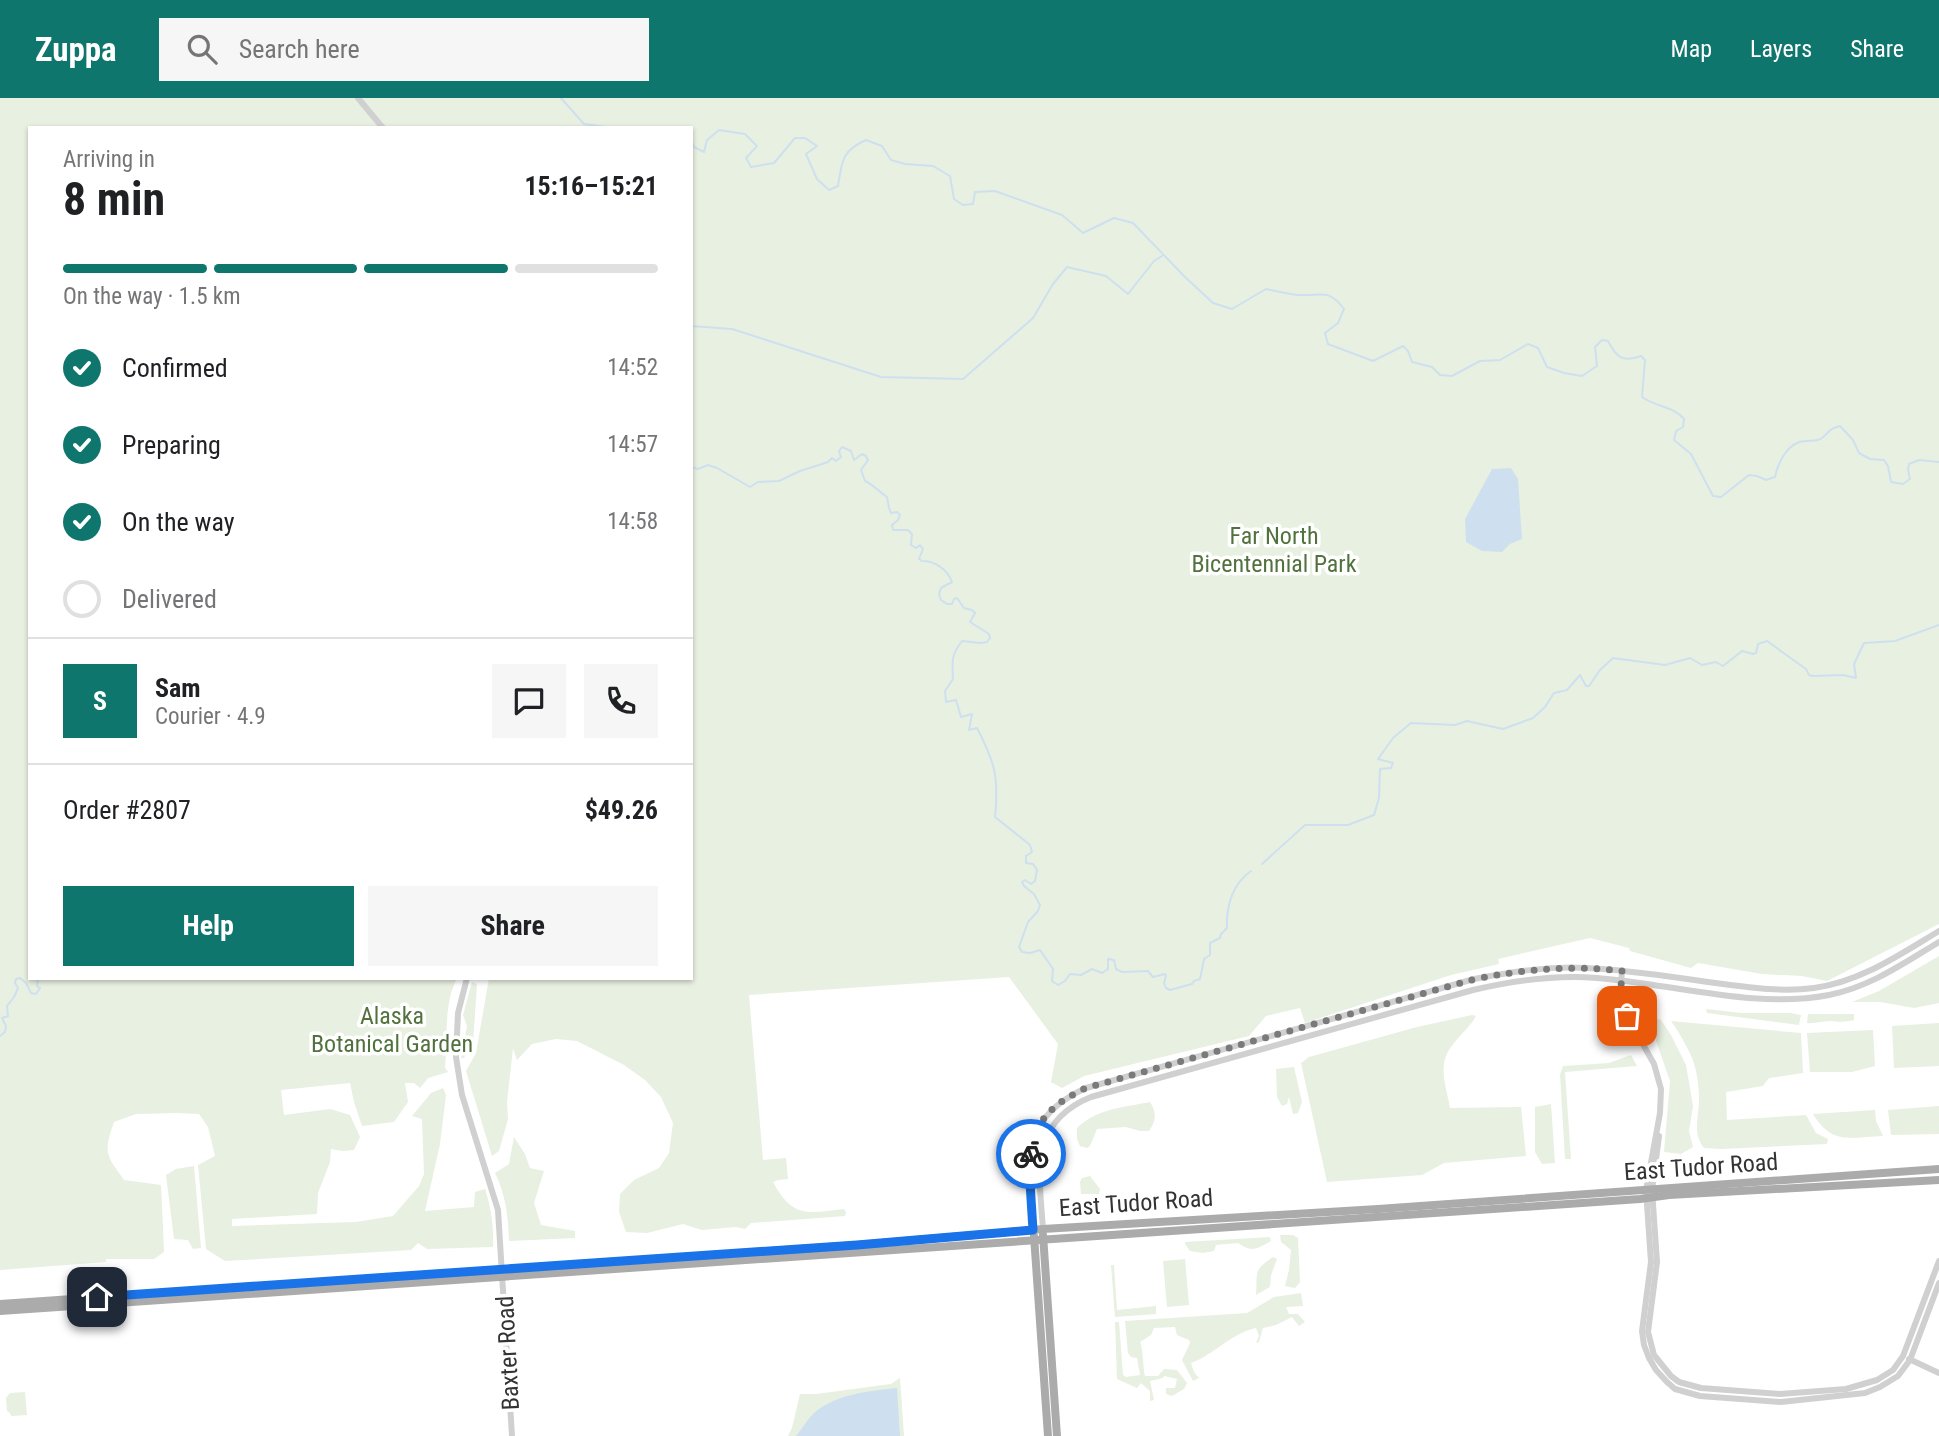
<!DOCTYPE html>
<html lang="en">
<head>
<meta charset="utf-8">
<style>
  :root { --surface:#fff; --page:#f6f6f6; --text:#202124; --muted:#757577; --line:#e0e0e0; --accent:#0f766e }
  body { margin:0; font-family:"Roboto Condensed",sans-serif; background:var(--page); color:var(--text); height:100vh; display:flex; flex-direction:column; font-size:26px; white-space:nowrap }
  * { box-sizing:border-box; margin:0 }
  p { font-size:23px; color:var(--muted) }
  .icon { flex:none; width:38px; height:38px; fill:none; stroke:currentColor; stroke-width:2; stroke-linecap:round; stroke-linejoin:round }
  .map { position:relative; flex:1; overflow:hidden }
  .drawer { position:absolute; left:28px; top:28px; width:665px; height:854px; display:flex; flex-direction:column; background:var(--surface); border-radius:0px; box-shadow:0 2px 5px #0004 }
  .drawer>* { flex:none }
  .pin { position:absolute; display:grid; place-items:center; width:60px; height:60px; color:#fff; margin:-30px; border-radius:14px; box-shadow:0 4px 10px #0006 }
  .courier { position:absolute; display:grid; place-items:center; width:70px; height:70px; margin:-35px; border:5px solid #1a73e8; border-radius:50%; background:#fff; color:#222; box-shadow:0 2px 9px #0007 }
  .headline em { font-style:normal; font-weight:700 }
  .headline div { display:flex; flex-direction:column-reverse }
  .headline { display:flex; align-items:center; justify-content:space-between; height:119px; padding:0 35px }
  h1 { font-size:46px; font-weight:700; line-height:52px }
  .bar { display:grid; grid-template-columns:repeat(4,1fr); gap:10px 7px; align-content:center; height:84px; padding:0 35px }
  .bar i { height:9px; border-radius:5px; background:var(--line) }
  .bar .current { background:var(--accent) }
  .bar p { grid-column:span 4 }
  .line { display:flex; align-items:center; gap:18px; padding:0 35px; border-top:2px solid var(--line) }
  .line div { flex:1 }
  .round { display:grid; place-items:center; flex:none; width:74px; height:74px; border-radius:0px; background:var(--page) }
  ol { padding:0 35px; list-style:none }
  li { display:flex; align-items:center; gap:21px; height:77px }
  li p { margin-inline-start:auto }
  li .icon { padding:7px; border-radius:50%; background:var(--accent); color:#fff; stroke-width:4 }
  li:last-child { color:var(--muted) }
  li i { width:38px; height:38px; border:4px solid var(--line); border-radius:50% }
  .primary-button { display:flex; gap:14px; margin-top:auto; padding:14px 35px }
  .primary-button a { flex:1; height:80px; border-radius:0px; background:var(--accent); color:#fff; font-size:28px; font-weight:700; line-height:80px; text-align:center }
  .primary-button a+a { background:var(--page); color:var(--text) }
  header { display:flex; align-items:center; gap:42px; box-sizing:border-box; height:98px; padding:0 35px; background:var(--accent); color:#fff }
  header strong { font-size:33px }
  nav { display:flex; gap:38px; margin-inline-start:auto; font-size:24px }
  .search { width:490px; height:63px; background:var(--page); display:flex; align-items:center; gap:18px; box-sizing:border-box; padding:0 24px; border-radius:0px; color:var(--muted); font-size:26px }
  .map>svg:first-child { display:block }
</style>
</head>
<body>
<header>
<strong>Zuppa</strong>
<div class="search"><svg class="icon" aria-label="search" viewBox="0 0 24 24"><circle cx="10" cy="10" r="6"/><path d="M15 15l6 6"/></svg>Search here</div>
<nav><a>Map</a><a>Layers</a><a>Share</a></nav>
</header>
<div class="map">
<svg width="1939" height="1338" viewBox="0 0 1939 1338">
  <rect width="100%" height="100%" fill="#fff"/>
  <g fill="#e8f0e1">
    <path d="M0,0h1939v826l-112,57 -25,-5 -40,-2 -64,-11 -7,5 -61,-17 -1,-3 -39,-10 -92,21 1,5 -48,11 -146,48 -5,-15 -34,8 -17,20 -165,40 -22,12 -11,-6 7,-38 -49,-67 -260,18 14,165 23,-2 2,21 -10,1 -5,2c20,37 35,31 71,27l2,3 -1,4 -94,7 -6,6 -9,-2 -34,3 -19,-6 -36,9 -21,-1 -7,-20 1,-18 14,-14 25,-12 10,-15 4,-30 -12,-26 -16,-17 -21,-15 -47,-24 -21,-2 -24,5 -15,16 -4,-12 -6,54 1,17 -9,32 -7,5 -26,-85 10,-18 13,-75h202v-850h-661v850h427c-14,28 -9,60 -12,90l3,4 -20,6 -8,10 -6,-5h-9l3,19 -14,20 -32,4 -8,-24 -4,-19 -69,7 3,25 46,-6 20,6 10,22 -6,13 -11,1 -12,-2 -1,13 -12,31 -1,21 -85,5v7l124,-4 37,-6 26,-30 5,-12 -2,-55 -10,-3 19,-23 12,-5 3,7 -6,49 -15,67 49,-4 1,-15 10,-3c6,19 9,37 8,58l-66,2 -9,-6 -7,7 -186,11 -19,-12 -8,-84 17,-9 -7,-29 -9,-13 -22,-1 -41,1 -22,8c-11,32 -8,32 10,58l37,5 3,67 -10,7h-48v3l-106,8z"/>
    <polygon points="1939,858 1939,905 1914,910 1880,904 1852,904 1879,893"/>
    <polygon points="472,884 477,886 473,945 464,960 461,960 467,928 463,917"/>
    <polygon points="1706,911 1742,915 1790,915 1801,917 1799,927 1707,915"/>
    <path d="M1808,916h46v6c-8,2 -15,2 -23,1 -8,0 -16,3 -24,2z"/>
    <path d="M1472,917l4,1c-6,11 -15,18 -22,27 -18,21 -8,41 -4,65l71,-1 5,49 -82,7 -22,12 -95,7 -26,-119 8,-6 108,-30z"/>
    <polygon points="1647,917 1661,922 1671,937 1686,967 1693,1008 1689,1033 1693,1049 1681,1056 1664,1054 1670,983"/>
    <path d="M1671,923l130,12 2,40 -34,5 -6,8 -37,6 1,28 79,-5 10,18 12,6 -1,5 -105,5 -18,-1c-12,-15 -5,-31 -5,-49 0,-9 -1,-19 -3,-28 -2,-14 -17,-39 -25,-50z"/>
    <polygon points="1939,925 1939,968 1894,970 1892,928"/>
    <polygon points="1873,932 1875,968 1852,974 1810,974 1807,935"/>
    <polygon points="1631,957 1637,968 1565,974 1571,1061 1565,1061 1560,977 1563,968 1609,965"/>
    <polygon points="1294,969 1302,1004 1298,1015 1293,1016 1289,999 1287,1006 1282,1008 1277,999 1276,971"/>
    <path d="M1150,1004c7,10 6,20 -1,29h-9l-14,-4 -29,2 -7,17 -3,2 -7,-2 -3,-7v-11c19,-19 47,-21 73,-26z"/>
    <polygon points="1551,1006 1555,1065 1542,1066 1535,1054 1535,1009"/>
    <polygon points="1939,1008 1939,1036 1891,1037 1888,1012"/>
    <path d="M1875,1012l1,11 7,15c-31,1 -51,10 -70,-22z"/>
    <path d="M514,1039l11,17 5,14 14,3 -10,32 7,22 34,6v7l-66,3c-1,-24 -3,-46 -14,-68l14,-9z"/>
    <polygon points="194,1068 201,1150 193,1151 188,1142 174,1141 166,1077 176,1071"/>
    <polygon points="1090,1078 1100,1091 1099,1096 1081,1096 1080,1084 1082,1080"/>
    <polygon points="1280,1137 1293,1137 1298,1140 1300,1184 1295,1190 1285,1188 1289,1172 1291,1152 1281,1144"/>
    <path d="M1270,1139l1,4c-15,8 -18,12 -33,2l-22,2 -2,6 -11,2 -13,-2 -5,-7v-2z"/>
    <path d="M1273,1159l4,2 -6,16 -1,12 -14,8c2,-23 -4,-24 17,-38z"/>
    <polygon points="1185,1161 1189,1207 1167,1209 1163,1163"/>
    <polygon points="1111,1167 1114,1167 1117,1212 1156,1208 1156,1216 1115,1219"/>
    <path d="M1301,1195l2,13 -17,1 3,7h9l7,8 -6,4 -7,-9 -16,8 -13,3 -4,14 -3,1 3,-7 -3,-8c-25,5 -42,27 -65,35l3,9 5,6 -6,3 -11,-21 8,-17 -1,-3 -12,-5 -2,-8 -21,1 -3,7 -11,7c3,5 3,26 5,34h13l6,-7 13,1 10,13 -3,6 -12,7 -6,-2v-6h9l2,-9 -13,-3 -1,2 -13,3 4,19 -4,1v-10l-9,-8 -4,5 -20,-9 -2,-57h4l4,53 3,2 14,-2 -3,-17 -6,-1 -3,-4 -3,-32 122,-8 27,-16z"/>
    <polygon points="900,1280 904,1338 788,1338 792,1330 800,1296 816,1296 891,1286"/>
    <polygon points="25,1294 27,1317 11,1318 10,1315 7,1313 6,1300 10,1295"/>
  </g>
  <g fill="#cee0ef">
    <polygon points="1511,370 1518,381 1522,441 1510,446 1502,454 1482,453 1466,444 1465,421 1492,371"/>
    <path d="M897,1290l3,48h-104c6,-7 11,-16 17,-22 21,-20 57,-23 84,-26z"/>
  </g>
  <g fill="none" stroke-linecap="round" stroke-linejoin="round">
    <g stroke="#cee0ef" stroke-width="2">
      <polyline points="561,0 584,26 614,30"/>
      <polyline points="679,30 682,30"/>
      <path d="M691,41l3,8 10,5 3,-12 12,-10 26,4 12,12 -11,12 5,9 23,-4 21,-25h10l12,8 -11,8 11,25 12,11 9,-4c4,-24 3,-35 28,-46l16,6 9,14 14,4 28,2 17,10 4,23 9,6 10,-1 2,-12 20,-1 67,24 21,18 31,-15 19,5 52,54 28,26 19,6 34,-20c11,2 23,6 34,6 22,1 28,-7 44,14l-6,14 -13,10 3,11 45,17 30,-15 5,5 4,11 20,5 8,8 12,1 28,-15 20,-1 28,-16 10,4 9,19 17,6 18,3 15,-10 -2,-19 7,-7 6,1c8,16 15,22 33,15l4,4 -3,37c14,10 31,9 42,22l-1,8 -7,4 -2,9 17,14 22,42 8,1 28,-22 8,1 9,4 9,-3c3,-15 13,-35 30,-36 6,-1 12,1 17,-3 8,-6 6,-9 18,-12l13,14 6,13 11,6 14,1 4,6 3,16 12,2 7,-5 -2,-9 1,-6 10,-4 20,2"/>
      <polyline points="691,228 732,231 881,279 963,281 1033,220 1053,186 1067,169 1106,178 1128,196 1154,163 1162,158"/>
      <path d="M691,369l7,2 10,-4 9,3 33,19 8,-5 21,-1 21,-10 28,-9 4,-4 4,3 5,-4 -2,-6 3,-4 9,4 3,9 8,-6 4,2 2,4 -7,10 4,11c9,4 14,11 22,16l2,11 2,5 6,-1 3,3 -2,5 -6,5 1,5h15l4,4 -1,11 5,3 4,-3 3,4 -4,10 3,2c13,0 25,8 30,21l-11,6 -2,6 2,6 6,4h5l2,-5 3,-1 7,10 8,2 3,3 -5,9 19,12 1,4 -3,4 -7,1 -18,-2c-11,14 -10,20 -9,38l-8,12 1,11 10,-2 5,17 11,-3 -3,16 8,-2c18,35 22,49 18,89l35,28 2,7 -6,4v7l7,1 4,6 -2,11 -4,3 -6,-4 -3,2 2,4 10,8 6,11 -2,6 -10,11 -9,25 3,5 8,1 10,-3 13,19 -1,12 6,4 7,-4 5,-7 11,1 11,-6 10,4 6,-4v-10l6,1 2,9 6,3 26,-1 5,6 12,-3 1,2 -2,7 2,5 4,2 22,-6 2,-3 6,-2 4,-20 6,-4v-12l10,-5 1,-4 6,-6c-1,-22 6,-45 24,-57"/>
      <polyline points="1262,766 1305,727 1348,727 1374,717 1379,700 1380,671 1391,670 1393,665 1378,661 1393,640 1411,625 1455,627 1467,623 1503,631 1533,620 1545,609 1554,595 1567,592 1580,577 1586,588 1589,588 1600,572 1613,560 1665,567 1690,560 1702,567 1716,564 1723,568 1742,553 1753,556 1756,555 1758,546 1767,543 1806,571 1809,577 1813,578 1843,577 1856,580 1854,566 1864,545 1895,543 1939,527"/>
      <polyline points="0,938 5,934 6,928 2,920 8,918 7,908 14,899 18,890 15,885 16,881 20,880 26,885 31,895 36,896 40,890 37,888 38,881 45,880"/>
    </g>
    <g stroke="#d0d0d0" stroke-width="6">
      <polyline points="358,0 383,30"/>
      <polyline points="1622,873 1620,897 1621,907 1654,966 1661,991 1660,1015 1646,1092 1651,1164 1642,1233 1644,1247 1649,1260 1656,1272 1667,1284 1675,1291 1700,1298 1781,1304 1865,1295 1880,1289 1898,1278 1910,1262 1939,1185"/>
      <polyline points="467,880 458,915 456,959 462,997 498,1112 512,1338"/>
      <polyline points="1659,1038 1652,1092 1657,1164 1648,1234 1654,1257 1671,1278 1679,1284 1701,1290 1780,1296 1846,1291 1877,1282 1893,1272 1903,1258 1939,1163"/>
      <path d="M1033,1131c-2,-12 -2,-25 -2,-38 -3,-53 5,-80 55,-103l388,-109c37,-7 74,-13 112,-11 46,2 92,10 137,16 30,4 60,8 91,4 46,-6 85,-33 125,-57"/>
      <path d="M1043,1131c-4,-56 -14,-107 48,-132l382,-107c34,-8 67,-13 101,-13 82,1 174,34 255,18 41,-8 75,-32 110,-53"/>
      <polyline points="1909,1261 1939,1275"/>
    </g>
    <g stroke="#ababab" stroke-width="8">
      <polyline points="1043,1137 1057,1338"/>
      <polyline points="1034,1138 1048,1338"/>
      <polyline points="0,1206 857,1147 1043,1131 1378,1111 1939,1071"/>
      <polyline points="0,1213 1640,1101 1669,1097 1939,1082"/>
    </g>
  </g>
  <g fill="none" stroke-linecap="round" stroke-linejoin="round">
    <path stroke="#7a7a7a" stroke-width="7" stroke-dasharray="0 12.6" d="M1031,1056c3,-35 25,-52 55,-66l389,-109c52,-10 95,-14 147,-8 -1,17 -3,29 5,45"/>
    <polyline stroke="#1a73e8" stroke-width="9" points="97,1199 857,1147 1033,1132 1029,1069 1031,1056"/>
  </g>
  <g text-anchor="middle" stroke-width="7" stroke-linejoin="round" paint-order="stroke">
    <g font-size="24" fill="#52723d" stroke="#fff">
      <text x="1274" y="446">Far North<tspan x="1274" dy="28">Bicentennial Park</tspan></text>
      <text x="392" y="926">Alaska<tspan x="392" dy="28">Botanical Garden</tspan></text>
    </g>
    <g font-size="24" fill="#333" stroke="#fff">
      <text transform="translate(1701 1069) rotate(-4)" y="8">East Tudor Road</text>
      <text transform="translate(1136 1105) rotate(-4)" y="8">East Tudor Road</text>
      <text transform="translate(508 1255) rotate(-93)" y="8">Baxter Road</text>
    </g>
  </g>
</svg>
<div class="pin" style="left:1627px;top:918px;background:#ea580c"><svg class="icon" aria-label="bag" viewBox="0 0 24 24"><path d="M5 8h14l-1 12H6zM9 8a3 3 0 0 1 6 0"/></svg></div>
<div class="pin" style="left:97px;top:1199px;background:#1f2937"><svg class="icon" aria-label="home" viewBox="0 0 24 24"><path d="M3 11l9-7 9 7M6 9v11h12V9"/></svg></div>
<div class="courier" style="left:1031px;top:1056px"><svg class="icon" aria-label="bike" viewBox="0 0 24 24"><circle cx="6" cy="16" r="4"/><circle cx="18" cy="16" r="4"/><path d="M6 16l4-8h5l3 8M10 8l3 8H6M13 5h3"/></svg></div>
<section class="drawer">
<div class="headline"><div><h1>8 min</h1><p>Arriving in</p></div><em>15:16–15:21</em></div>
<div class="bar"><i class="current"></i><i class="current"></i><i class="current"></i><i></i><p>On the way · 1.5 km</p></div>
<ol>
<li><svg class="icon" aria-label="check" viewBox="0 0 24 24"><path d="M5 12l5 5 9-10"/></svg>Confirmed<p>14:52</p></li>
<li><svg class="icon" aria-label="check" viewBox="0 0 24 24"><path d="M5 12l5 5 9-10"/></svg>Preparing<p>14:57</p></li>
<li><svg class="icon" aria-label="check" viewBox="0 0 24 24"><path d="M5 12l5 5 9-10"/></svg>On the way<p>14:58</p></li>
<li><i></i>Delivered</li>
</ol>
<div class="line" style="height:126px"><b class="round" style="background:var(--accent);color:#fff">S</b><div><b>Sam</b><p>Courier · 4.9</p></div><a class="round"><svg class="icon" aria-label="chat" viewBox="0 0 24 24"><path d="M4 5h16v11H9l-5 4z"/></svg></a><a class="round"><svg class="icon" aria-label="phone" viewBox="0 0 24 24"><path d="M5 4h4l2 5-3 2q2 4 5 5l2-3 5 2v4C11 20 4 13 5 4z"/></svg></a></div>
<div class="line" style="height:91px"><div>Order #2807</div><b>$49.26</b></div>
<div class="primary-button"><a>Help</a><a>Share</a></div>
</section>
</div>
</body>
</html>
